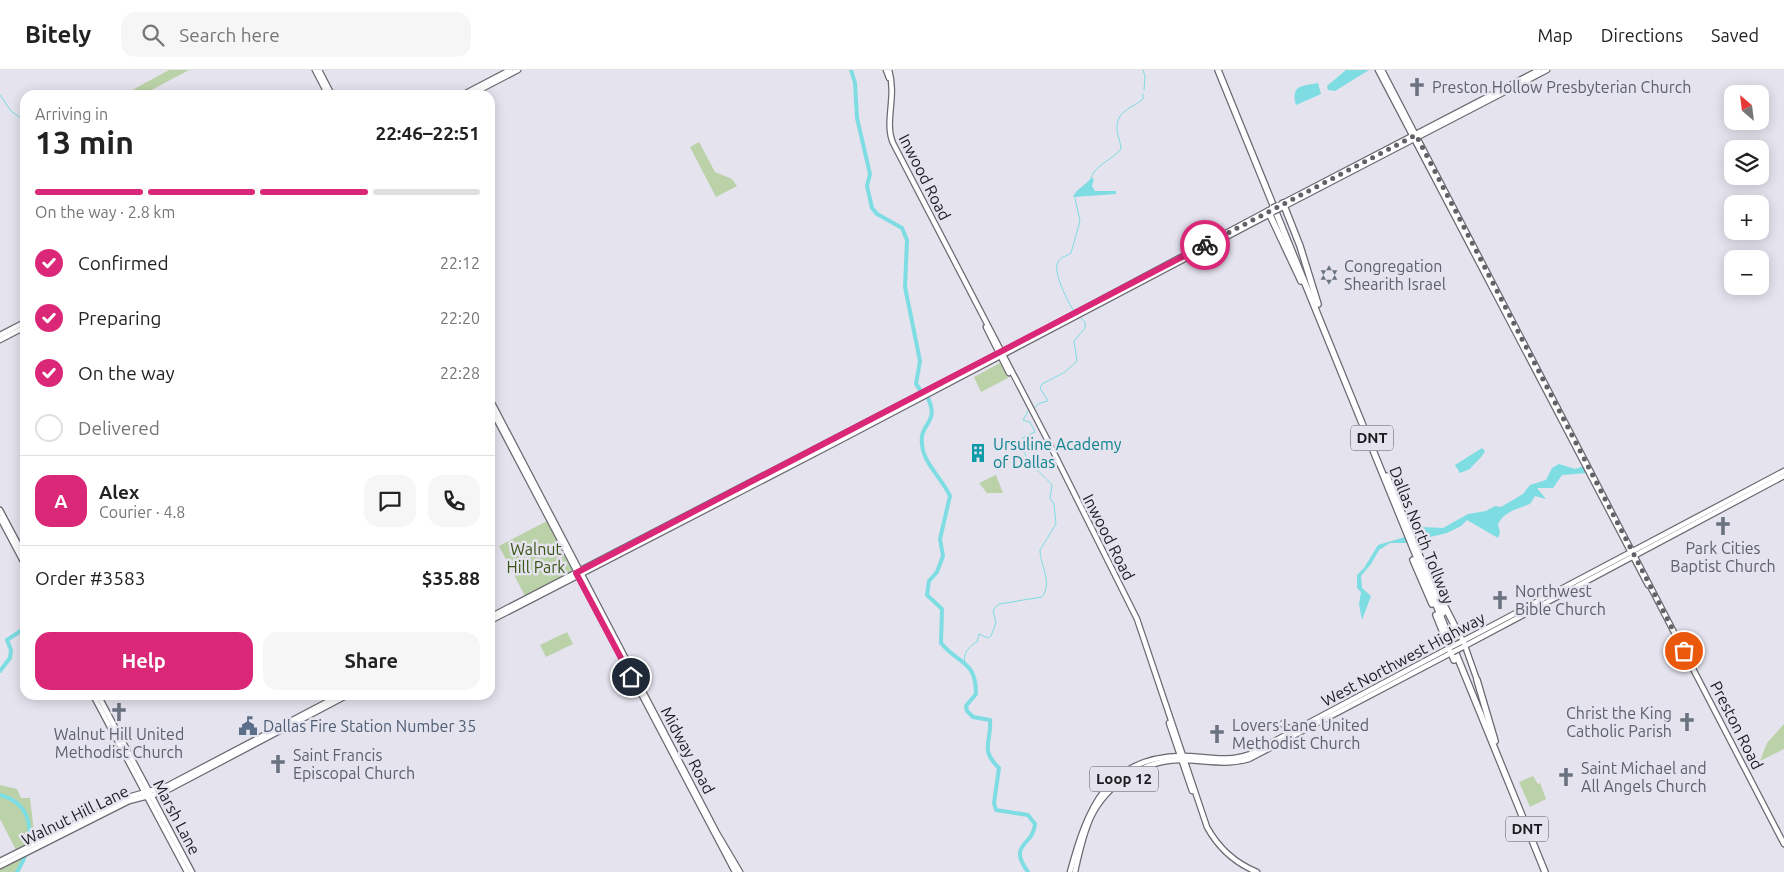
<!DOCTYPE html>
<html lang="en">
<head>
<meta charset="utf-8">
<style>
  :root { --surface:#fff; --page:#f6f6f6; --text:#222; --muted:#767676; --line:#e0e0e0; --accent:#db2777 }
  body { margin:0; font-family:Ubuntu,sans-serif; background:var(--page); color:var(--text); height:100vh; display:flex; flex-direction:column; font-size:19px; white-space:nowrap }
  * { box-sizing:border-box; margin:0 }
  p { font-size:16px; color:var(--muted) }
  .icon { flex:none; width:28px; height:28px; fill:none; stroke:currentColor; stroke-width:2; stroke-linecap:round; stroke-linejoin:round }
  .map { position:relative; flex:1; overflow:hidden }
  .panel { position:absolute; left:20px; top:20px; width:475px; height:610px; display:flex; flex-direction:column; background:var(--surface); border-radius:15px; box-shadow:0 2px 12px #0003 }
  .panel>* { flex:none }
  .needle { width:32px; rotate:332deg }
  .controls { position:absolute; left:1724px; top:15px; display:grid; gap:10px }
  .controls a { display:grid; place-items:center; width:45px; height:45px; border-radius:10px; background:var(--surface); box-shadow:0 2px 12px #0003; font-size:25px }
  .pin { position:absolute; display:grid; place-items:center; width:42px; height:42px; color:#fff; margin:-21px; border:2px solid #fff; border-radius:50%; box-shadow:0 1px 5px #0007 }
  .courier { position:absolute; display:grid; place-items:center; width:50px; height:50px; margin:-25px; border:4px solid #db2777; border-radius:50%; background:#fff; color:#222; box-shadow:0 1px 6px #0007 }
  .headline em { font-style:normal; font-weight:700 }
  .headline div { display:flex; flex-direction:column-reverse }
  .headline { display:flex; align-items:center; justify-content:space-between; height:85px; padding:0 15px }
  h1 { font-size:32px; font-weight:700; line-height:38px }
  .bar { display:grid; grid-template-columns:repeat(4,1fr); gap:8px 5px; align-content:center; height:60px; padding:0 15px }
  .bar i { height:6px; border-radius:4px; background:var(--line) }
  .bar .on { background:var(--accent) }
  .bar p { grid-column:span 4 }
  .line { display:flex; align-items:center; gap:12px; padding:0 15px; border-top:1px solid var(--line) }
  .line div { flex:1 }
  .round { display:grid; place-items:center; flex:none; width:52px; height:52px; border-radius:15px; background:var(--page) }
  ol { padding:0 15px; list-style:none }
  li { display:flex; align-items:center; gap:15px; height:55px }
  li p { margin-inline-start:auto }
  li .icon { padding:5px; border-radius:50%; background:var(--accent); color:#fff; stroke-width:4 }
  li:last-child { color:var(--muted) }
  li i { width:28px; height:28px; border:2px solid var(--line); border-radius:50% }
  .primary-button { display:flex; gap:10px; margin-top:auto; padding:10px 15px }
  .primary-button a { flex:1; height:58px; border-radius:15px; background:var(--accent); color:#fff; font-size:20px; font-weight:700; line-height:58px; text-align:center }
  .primary-button a+a { background:var(--page); color:var(--text) }
  header { display:flex; align-items:center; gap:30px; box-sizing:border-box; height:70px; padding:0 25px; background:var(--surface); border-bottom:1px solid var(--line) }
  header strong { font-size:24px }
  nav { display:flex; gap:28px; margin-inline-start:auto; font-size:18px }
  .search { width:350px; height:45px; background:var(--page); display:flex; align-items:center; gap:12px; box-sizing:border-box; padding:0 18px; border-radius:15px; color:var(--muted); font-size:19px }
  .map>svg:first-child { display:block }
</style>
</head>
<body>
<header>
<strong>Bitely</strong>
<div class="search"><svg class="icon" aria-label="search" viewBox="0 0 24 24"><circle cx="10" cy="10" r="6"/><path d="M15 15l6 6"/></svg>Search here</div>
<nav><a>Map</a><a>Directions</a><a>Saved</a></nav>
</header>
<div class="map">
<svg width="1784" height="802" viewBox="0 0 1784 802">
  <rect width="100%" height="100%" fill="#e5e3ee"/>
  <g fill="#bbd2a8">
    <polygon points="169,0 189,0 142,25 123,25"/>
    <polygon points="699,72 715,102 732,109 737,116 716,127 690,77"/>
    <polygon points="1000,293 1008,308 981,322 974,307"/>
    <polygon points="996,405 1003,423 987,423 979,413"/>
    <polygon points="547,451 573,502 525,526 499,476"/>
    <polygon points="567,562 573,574 546,587 540,575"/>
    <polygon points="1784,654 1784,679 1760,691 1767,673"/>
    <polygon points="1533,706 1538,714 1540,713 1546,729 1530,737 1519,712"/>
    <polygon points="0,715 17,719 21,728 30,728 35,770 19,802 0,802 0,798 22,786 18,779 16,780 0,749"/>
  </g>
  <g fill="#7edce3">
    <polygon points="1346,0 1369,0 1335,21 1328,20 1327,16"/>
    <path d="M1318,13l3,11 -25,11c-6,-21 8,-19 22,-22z"/>
    <path d="M1091,108l3,1 -2,7 3,5h21v3l-43,3c4,-9 12,-11 18,-19z"/>
    <path d="M1482,378l3,3c-3,7 -11,12 -15,18l-10,4 -5,-8z"/>
    <path d="M1559,394l16,5 9,-3 3,7 -25,2 -9,13h-16l9,11 -11,-3 -5,8c-13,5 -25,7 -32,20l2,9 -2,5 -31,-18 -6,6 -14,7 -42,10h-15l-11,7 -8,14 -10,12 1,12 9,8 -9,24 -3,-16 2,-12 -4,-4v-13l7,-7 14,-23 37,-11 6,-7 22,1 25,-14 18,-3 9,-5 6,1 22,-13 7,-9 16,-5 6,-12z"/>
  </g>
  <g fill="none" stroke-linecap="round" stroke-linejoin="round">
    <g stroke="#7edce3" stroke-width="1">
      <polyline points="1143,0 1145,6 1144,20"/>
      <polyline points="0,25 11,41 25,51"/>
      <path d="M1091,108c4,-13 21,-18 30,-29 0,-7 -4,-14 -4,-20 -1,-18 15,-21 26,-30v-5"/>
      <path d="M1074,241c-6,-8 -22,-41 -16,-49 2,-5 9,-6 13,-9l9,-32 -5,-23"/>
      <polyline points="1033,339 1040,333 1048,331 1040,318 1042,314 1065,302 1077,291 1074,271 1085,258 1085,252 1081,248"/>
      <path d="M965,593c-3,-9 4,-17 12,-21l2,-8 9,4 3,-2 5,-13 -3,-13 6,-6 43,-7c11,-15 -2,-32 -2,-47l16,-26 -2,-20 -4,-6 2,-13c-12,-14 -32,-26 -30,-47l13,-6 -5,-10 -7,-2 5,-9"/>
    </g>
    <g stroke="#7edce3" stroke-width="4">
      <polyline points="851,0 855,13 857,48 870,104 867,116 872,138 877,144 902,158 907,170 905,217 920,291 916,314 921,321"/>
      <path d="M927,326c14,28 -8,26 -5,48 1,19 20,34 28,52l-10,43 3,17 -6,16 -8,9 -2,14 15,14 -1,34c18,22 35,17 35,51l-10,12 1,5 6,6 17,3c2,22 -11,29 9,48l-5,35 2,7 32,5 7,9c-2,23 -28,19 -7,48"/>
      <polyline points="0,601 10,588 11,580 7,570 25,558"/>
      <path d="M0,725c38,10 34,50 17,77"/>
    </g>
    <g stroke="#6b6972" stroke-width="7">
      <g id="major">
        <polyline points="315,0 328,25"/>
        <polyline points="319,0 332,25"/>
        <polyline points="886,0 889,8"/>
        <path d="M889,0c8,27 -5,52 4,73l154,296 90,180 70,208c12,22 28,36 50,45"/>
        <polyline points="1378,0 1648,515"/>
        <polyline points="1382,0 1784,774"/>
        <polyline points="462,25 510,0"/>
        <polyline points="470,25 518,0"/>
        <polyline points="1281,134 1539,0"/>
        <polyline points="1283,137 1547,0"/>
        <polyline points="986,257 1009,303"/>
        <polyline points="0,265 25,252"/>
        <polyline points="0,270 25,257"/>
        <polyline points="490,329 717,763 740,802"/>
        <polyline points="490,337 735,802"/>
        <polyline points="0,440 25,487"/>
        <polyline points="0,448 25,495"/>
        <polyline points="490,547 1042,261 1271,139"/>
        <polyline points="490,551 837,372 1272,143"/>
        <polyline points="1461,572 1784,401"/>
        <polyline points="1465,576 1477,610"/>
        <polyline points="1463,577 1784,406"/>
        <polyline points="93,625 187,802"/>
        <polyline points="98,625 192,802"/>
        <polyline points="1169,653 1192,721"/>
        <polyline points="1282,654 1288,658 1296,658"/>
        <polyline points="0,791 128,727 167,716 340,625"/>
        <polyline points="0,796 129,731 164,722 348,625"/>
        <path d="M1070,802c17,-62 36,-115 112,-116 24,0 44,7 68,-2l201,-107"/>
        <path d="M1075,802c4,-18 8,-38 16,-55 16,-33 53,-57 90,-57 24,0 44,6 68,-1l204,-107"/>
      </g>
    </g>
    <g stroke="#6b6972" stroke-width="8">
      <g id="highway">
        <polyline points="1218,0 1545,802"/>
        <polyline points="1283,133 1300,176 1318,234"/>
        <polyline points="1268,141 1301,211"/>
        <polyline points="1387,406 1443,543"/>
        <polyline points="1413,490 1432,534"/>
        <polyline points="1443,533 1465,576"/>
        <polyline points="1436,545 1454,590"/>
        <polyline points="1477,610 1495,671"/>
      </g>
    </g>
    <use href="#major" stroke="#fff" stroke-width="4.5"/>
    <use href="#highway" stroke="#fff" stroke-width="5.5"/>
    <g stroke="#6b6972" stroke-width="7" stroke-linecap="butt">
      <g id="major-bridge">
        <polyline points="1272,138 1278,135"/>
        <polyline points="1273,142 1281,138"/>
        <polyline points="1451,577 1461,572"/>
        <polyline points="1453,582 1463,577"/>
      </g>
    </g>
    <use href="#major-bridge" stroke="#fff" stroke-width="4.5"/>
  </g>
  <g fill="none" stroke-linecap="round" stroke-linejoin="round">
    <polyline stroke="#626167" stroke-width="5" stroke-dasharray="0 9" points="1205,175 1416,65 1684,581"/>
    <polyline stroke="#db2777" stroke-width="6" points="631,607 576,503 1205,175"/>
  </g>
  <defs>
    <g id="church-bare" transform="scale(1.5)"><path d="M-1.2-6h2.4v3.5h3.3v2.4h-3.3V6h-2.4V-.1h-3.3v-2.4h3.3Z" fill="#6b7280" stroke="#e5e3ee" stroke-width="2.5" paint-order="stroke"/></g>
    <g id="synagogue-bare" transform="scale(1.5)"><path d="M0-6.5L5.6 3.2H-5.6ZM0 6.5L5.6-3.2H-5.6Z" fill="#6b7280" stroke="#e5e3ee" stroke-width="2.5" paint-order="stroke"/></g>
    <g id="building-bare" transform="scale(1.5)"><path d="M-4-6H4V6H1V3H-1V6H-4ZM-2.5-4.3h1.7v1.8h-1.7ZM.8-4.3h1.7v1.8H.8ZM-2.5-1h1.7V.8h-1.7ZM.8-1h1.7V.8H.8Z" fill="#0f9aa8" stroke="#e5e3ee" stroke-width="2.5" paint-order="stroke"/></g>
    <g id="civic-bare" transform="scale(1.5)"><path d="M-.6-6.5H3V-4.5H.6V-3L4-1V1h2V6H-6V1h2V-1L-.6-3ZM-1.2 2.5V6h2.4V2.5Z" fill="#5c6f8a" stroke="#e5e3ee" stroke-width="2.5" paint-order="stroke"/></g>
  </defs>
  <g fill-rule="evenodd">
    <use href="#church-bare" x="1417" y="17"/>
    <use href="#synagogue-bare" x="1329" y="205"/>
    <use href="#building-bare" x="978" y="383"/>
    <use href="#church-bare" x="1723" y="456"/>
    <use href="#church-bare" x="1500" y="530"/>
    <use href="#church-bare" x="119" y="642"/>
    <use href="#church-bare" x="1687" y="652"/>
    <use href="#civic-bare" x="248" y="656"/>
    <use href="#church-bare" x="1217" y="664"/>
    <use href="#church-bare" x="278" y="694"/>
    <use href="#church-bare" x="1566" y="707"/>
  </g>
  <g text-anchor="middle" stroke-width="5" stroke-linejoin="round" paint-order="stroke">
    <g fill="#e5e3ee" stroke="#58575d" stroke-width="1">
      <rect x="1351" y="355.5" width="42" height="25" rx="4"/>
      <rect x="1090" y="696.5" width="68" height="25" rx="4"/>
      <rect x="1506" y="746.5" width="42" height="25" rx="4"/>
    </g>
    <g font-size="15" font-weight="bold" fill="#1c1b1f">
      <text x="1372" y="373">DNT</text>
      <text x="1124" y="714">Loop 12</text>
      <text x="1527" y="764">DNT</text>
    </g>
    <g font-size="16" fill="#5b616d" stroke="#e5e3ee" text-anchor="start">
      <text x="1432" y="23">Preston Hollow Presbyterian Church</text>
      <text x="1344" y="202">Congregation<tspan x="1344" dy="18">Shearith Israel</tspan></text>
      <text x="1723" y="484" text-anchor="middle">Park Cities<tspan x="1723" dy="18">Baptist Church</tspan></text>
      <text x="1515" y="527">Northwest<tspan x="1515" dy="18">Bible Church</tspan></text>
      <text x="1672" y="649" text-anchor="end">Christ the King<tspan x="1672" dy="18">Catholic Parish</tspan></text>
      <text x="1232" y="661">Lovers Lane United<tspan x="1232" dy="18">Methodist Church</tspan></text>
      <text x="119" y="670" text-anchor="middle">Walnut Hill United<tspan x="119" dy="18">Methodist Church</tspan></text>
      <text x="293" y="691">Saint Francis<tspan x="293" dy="18">Episcopal Church</tspan></text>
      <text x="1581" y="704">Saint Michael and<tspan x="1581" dy="18">All Angels Church</tspan></text>
    </g>
    <g font-size="16" fill="#1c1b1f" stroke="#e5e3ee">
      <text transform="translate(925 107) rotate(63)" y="6">Inwood Road</text>
      <text transform="translate(1422 465) rotate(68)" y="6">Dallas North Tollway</text>
      <text transform="translate(1109 467) rotate(63)" y="6">Inwood Road</text>
      <text transform="translate(1403 589) rotate(-28)" y="6">West Northwest Highway</text>
      <text transform="translate(1737 655) rotate(63)" y="6">Preston Road</text>
      <text transform="translate(688 680) rotate(62)" y="6">Midway Road</text>
      <text transform="translate(75 745) rotate(-26)" y="6">Walnut Hill Lane</text>
      <text transform="translate(177 747) rotate(62)" y="6">Marsh Lane</text>
    </g>
    <g font-size="16" fill="#0d838f" stroke="#e5e3ee" text-anchor="start">
      <text x="993" y="380">Ursuline Academy<tspan x="993" dy="18">of Dallas</tspan></text>
    </g>
    <g font-size="16" fill="#385516" stroke="#e5e3ee">
      <text x="536" y="485">Walnut<tspan x="536" dy="18">Hill Park</tspan></text>
    </g>
    <g font-size="16" fill="#4e5e75" stroke="#e5e3ee" text-anchor="start">
      <text x="263" y="662">Dallas Fire Station Number 35</text>
    </g>
  </g>
</svg>
<div class="controls">
<a><svg class="needle" viewBox="-14 -14 28 28"><path d="M0-13l5 13h-10z" fill="#e53935"/><path d="M0 13l5-13h-10z" fill="#767676"/></svg></a>
<a><svg class="icon" aria-label="layers" viewBox="0 0 24 24"><path d="M12 4l9 5-9 5-9-5zM3 14l9 5 9-5"/></svg></a>
<a>+</a>
<a>−</a>
</div>
<div class="pin" style="left:1684px;top:581px;background:#ea580c"><svg class="icon" aria-label="bag" viewBox="0 0 24 24"><path d="M5 8h14l-1 12H6zM9 8a3 3 0 0 1 6 0"/></svg></div>
<div class="pin" style="left:631px;top:607px;background:#1f2937"><svg class="icon" aria-label="home" viewBox="0 0 24 24"><path d="M3 11l9-7 9 7M6 9v11h12V9"/></svg></div>
<div class="courier" style="left:1205px;top:175px"><svg class="icon" aria-label="bike" viewBox="0 0 24 24"><circle cx="6" cy="16" r="4"/><circle cx="18" cy="16" r="4"/><path d="M6 16l4-8h5l3 8M10 8l3 8H6M13 5h3"/></svg></div>
<section class="panel">
<div class="headline"><div><h1>13 min</h1><p>Arriving in</p></div><em>22:46–22:51</em></div>
<div class="bar"><i class="on"></i><i class="on"></i><i class="on"></i><i></i><p>On the way · 2.8 km</p></div>
<ol>
<li><svg class="icon" aria-label="check" viewBox="0 0 24 24"><path d="M5 12l5 5 9-10"/></svg>Confirmed<p>22:12</p></li>
<li><svg class="icon" aria-label="check" viewBox="0 0 24 24"><path d="M5 12l5 5 9-10"/></svg>Preparing<p>22:20</p></li>
<li><svg class="icon" aria-label="check" viewBox="0 0 24 24"><path d="M5 12l5 5 9-10"/></svg>On the way<p>22:28</p></li>
<li><i></i>Delivered</li>
</ol>
<div class="line" style="height:90px"><b class="round" style="background:var(--accent);color:#fff">A</b><div><b>Alex</b><p>Courier · 4.8</p></div><a class="round"><svg class="icon" aria-label="chat" viewBox="0 0 24 24"><path d="M4 5h16v11H9l-5 4z"/></svg></a><a class="round"><svg class="icon" aria-label="phone" viewBox="0 0 24 24"><path d="M5 4h4l2 5-3 2q2 4 5 5l2-3 5 2v4C11 20 4 13 5 4z"/></svg></a></div>
<div class="line" style="height:65px"><div>Order #3583</div><b>$35.88</b></div>
<div class="primary-button"><a>Help</a><a>Share</a></div>
</section>
</div>
</body>
</html>
